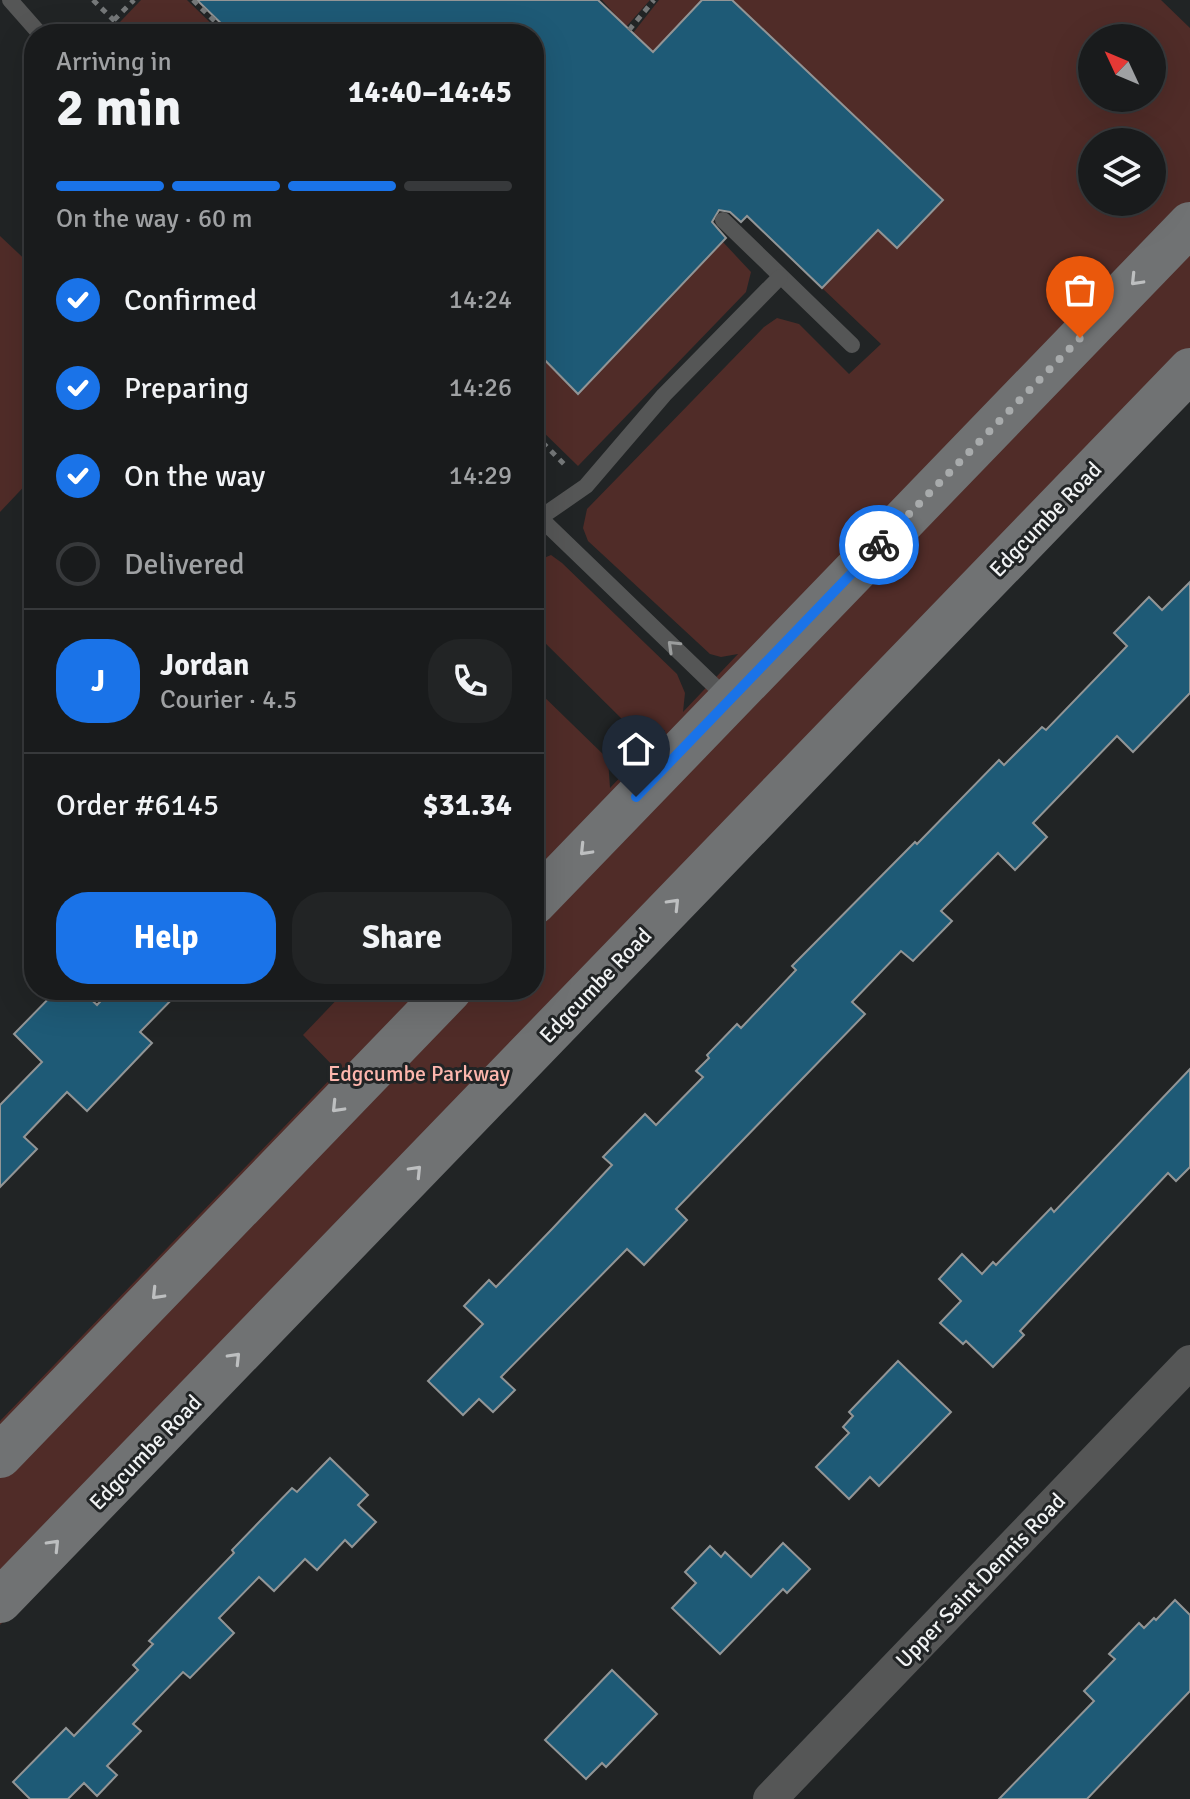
<!DOCTYPE html>
<html lang="en">
<head>
<meta charset="utf-8">
<style>
  :root { --surface:#191b1c; --page:#222425; --text:#f1f3f6; --muted:#9fa1a3; --line:#37393b; --accent:#1a73e8 }
  body { margin:0; font-family:Signika,sans-serif; background:var(--page); color:var(--text); height:100vh; display:flex; flex-direction:column; font-size:30px; white-space:nowrap }
  * { box-sizing:border-box; margin:0 }
  p { font-size:26px; color:var(--muted) }
  .icon { flex:none; width:44px; height:44px; fill:none; stroke:currentColor; stroke-width:2; stroke-linecap:round; stroke-linejoin:round }
  .map { position:relative; flex:1; overflow:hidden }
  .sheet { position:absolute; left:24px; top:24px; width:520px; height:976px; display:flex; flex-direction:column; background:var(--surface); border-radius:32px; box-shadow:0 8px 32px #0002,0 0 0 2px var(--line) }
  .sheet>* { flex:none }
  .needle { width:52px; rotate:314deg }
  .fabs { position:absolute; left:1078px; top:24px; display:grid; gap:16px }
  .fabs a { display:grid; place-items:center; width:88px; height:88px; border-radius:50%; background:var(--surface); box-shadow:0 8px 32px #0002,0 0 0 2px var(--line); font-size:40px }
  .pin { position:absolute; display:grid; place-items:center; width:68px; height:68px; color:#fff; margin:-82px -34px; border-radius:50% 50% 50% 0; rotate:-45deg; box-shadow:0 0 8px #0007 }
  .pin .icon { rotate:45deg }
  .courier { position:absolute; display:grid; place-items:center; width:80px; height:80px; margin:-40px; border:6px solid #1a73e8; border-radius:50%; background:#fff; color:#222; box-shadow:0 2px 10px #0007 }
  .overview em { font-style:normal; font-weight:800 }
  .overview div { display:flex; flex-direction:column-reverse }
  .overview { display:flex; align-items:center; justify-content:space-between; height:136px; padding:0 32px }
  h1 { font-size:52px; font-weight:800; line-height:60px }
  .bar { display:grid; grid-template-columns:repeat(4,1fr); gap:12px 8px; align-content:center; height:96px; padding:0 32px }
  .bar i { height:10px; border-radius:6px; background:var(--line) }
  .bar .on { background:var(--accent) }
  .bar p { grid-column:span 4 }
  .line { display:flex; align-items:center; gap:20px; padding:0 32px; border-top:2px solid var(--line) }
  .line div { flex:1 }
  .round { display:grid; place-items:center; flex:none; width:84px; height:84px; border-radius:32px; background:var(--page) }
  ol { padding:0 32px; list-style:none }
  li { display:flex; align-items:center; gap:24px; height:88px }
  li p { margin-inline-start:auto }
  li .icon { padding:8px; border-radius:50%; background:var(--accent); color:#fff; stroke-width:4 }
  li:last-child { color:var(--muted) }
  li i { width:44px; height:44px; border:4px solid var(--line); border-radius:50% }
  .action { display:flex; gap:16px; margin-top:auto; padding:16px 32px }
  .action a { flex:1; height:92px; border-radius:32px; background:var(--accent); color:#fff; font-size:32px; font-weight:800; line-height:92px; text-align:center }
  .action a+a { background:var(--page); color:var(--text) }
  .map>svg:first-child { display:block }
</style>
</head>
<body>
<div class="map">
<svg width="1190" height="1799" viewBox="0 0 1190 1799">
  <rect width="100%" height="100%" fill="#212425"/>
  <g fill="#502c28" fill-rule="evenodd">
    <polygon points="141,0 187,0 222,34 132,34 120,22"/>
    <polygon points="602,0 650,0 626,27"/>
    <polygon points="659,0 702,0 653,52 633,33"/>
    <path d="M732,0h429l29,28v363l-1190,1234v-204l338,-350 -35,-36 43,-45h188v-303l74,72 2,29 55,-58 -26,2 -13,-9 -92,-91v-70l17,-7 11,8 115,111 8,19 -2,19 55,-58 -17,3 -11,-3 -122,-113 -5,-13 4,-19 177,-182 13,-9 22,6 50,50 32,-30 -59,-56 56,-58 19,18 46,-48zM1092,38h60v60h-60zM1092,142h60v60h-60z"/>
    <polygon points="0,236 34,268 34,476 0,512"/>
    <polygon points="722,241 751,272 746,292 578,466 534,423 534,349"/>
  </g>
  <g fill="#1e5a76" stroke="#929596" stroke-width="2">
    <polygon points="197,0 598,0 653,52 702,0 732,0 943,200 897,248 878,230 822,288 747,216 741,222 730,212 719,210 712,222 726,238 578,394 534,349 534,34 232,34"/>
    <polygon points="1190,582 1190,693 1133,752 1117,736 1033,823 1047,837 1015,870 998,853 941,911 952,921 913,961 901,951 852,1002 865,1014 676,1209 687,1220 644,1265 627,1249 501,1377 515,1390 493,1412 479,1399 463,1415 428,1381 483,1324 464,1306 489,1280 496,1287 552,1229 612,1165 603,1157 645,1114 656,1125 703,1077 696,1071 709,1058 707,1055 737,1024 741,1028 796,970 792,966 915,842 917,844 999,760 1004,765 1042,727 1046,730 1127,646 1114,633 1149,597 1162,610"/>
    <polygon points="57,990 81,990 97,1005 111,990 181,990 140,1032 152,1043 87,1111 67,1092 24,1137 37,1149 0,1187 0,1105 42,1062 14,1034"/>
    <polygon points="1190,1069 1190,1167 1176,1181 1168,1173 1020,1331 1024,1335 993,1367 966,1341 963,1344 940,1323 961,1301 939,1279 962,1254 982,1274 993,1262 996,1265 1051,1208 1054,1212"/>
    <polygon points="898,1361 951,1412 879,1486 870,1477 849,1499 816,1467 849,1433 843,1427 853,1416 849,1412"/>
    <polygon points="330,1458 368,1495 358,1505 376,1522 352,1547 345,1540 317,1570 305,1559 274,1591 259,1577 219,1618 234,1633 190,1678 183,1672 133,1724 141,1731 107,1766 117,1775 97,1796 84,1783 68,1799 30,1799 13,1782 66,1728 74,1736 138,1670 133,1665 153,1644 149,1641 234,1553 232,1550 292,1488 297,1492"/>
    <polygon points="783,1543 810,1569 787,1593 783,1589 720,1654 672,1608 696,1583 685,1572 710,1546 721,1557 725,1552 751,1577"/>
    <polygon points="1175,1600 1190,1615 1190,1691 1087,1799 999,1799 1094,1701 1084,1691 1115,1659 1109,1654 1139,1623 1144,1628 1154,1618 1156,1620"/>
    <polygon points="612,1670 657,1714 606,1767 602,1763 586,1779 545,1740"/>
  </g>
  <g fill="none" stroke-linecap="round" stroke-linejoin="round">
    <g stroke="#757879" stroke-width="5" stroke-dasharray="6 6" stroke-linecap="butt">
      <polyline points="93,0 128,34"/>
      <polyline points="193,0 228,34"/>
      <polyline points="114,20 134,0"/>
      <polyline points="629,30 654,0"/>
      <polyline points="534,434 567,467"/>
    </g>
    <g stroke="#555656" stroke-width="16">
      <polyline points="10,0 40,34"/>
      <polyline points="723,220 852,345"/>
      <polyline points="534,512 728,699"/>
      <polyline points="534,522 586,486 664,395 780,277"/>
    </g>
    <polyline stroke="#555656" stroke-width="34" points="770,1799 1190,1362"/>
    <g stroke="#707273" stroke-width="44">
      <polyline points="534,903 1190,224"/>
      <polyline points="0,1456 450,990"/>
      <polyline points="0,1601 1190,370"/>
    </g>
  </g>
  <defs><path id="oneway-chevron" d="M-2-3.5L2.5 0L-2 3.5" fill="none" stroke-width="1.6" stroke-linecap="round" stroke-linejoin="round" transform="scale(2)"/></defs>
  <g stroke="#bdbfc0">
    <use href="#oneway-chevron" transform="translate(1136 280) rotate(134)"/>
    <use href="#oneway-chevron" transform="translate(585 850) rotate(134)"/>
    <use href="#oneway-chevron" transform="translate(674 904) rotate(-46)"/>
    <use href="#oneway-chevron" transform="translate(337 1107) rotate(134)"/>
    <use href="#oneway-chevron" transform="translate(416 1171) rotate(-46)"/>
    <use href="#oneway-chevron" transform="translate(157 1294) rotate(134)"/>
    <use href="#oneway-chevron" transform="translate(235 1358) rotate(-46)"/>
    <use href="#oneway-chevron" transform="translate(54 1545) rotate(-46)"/>
  </g>
  <use stroke="#9b9d9d" href="#oneway-chevron" transform="translate(673 646) rotate(-136)"/>
  <g fill="none" stroke-linecap="round" stroke-linejoin="round">
    <polyline stroke="#a8abac" stroke-width="8" stroke-dasharray="0 14.4" points="879,545 1080,338"/>
    <polyline stroke="#1a73e8" stroke-width="10" points="636,797 879,545"/>
  </g>
  <g text-anchor="middle" stroke-width="6" stroke-linejoin="round" paint-order="stroke">
    <g font-size="22" fill="#f1f3f4" stroke="#212425">
      <text transform="translate(1045 519) rotate(-46)" y="8">Edgcumbe Road</text>
      <text transform="translate(595 985) rotate(-46)" y="8">Edgcumbe Road</text>
      <text transform="translate(145 1452) rotate(-46)" y="8">Edgcumbe Road</text>
      <text transform="translate(980 1580) rotate(-46)" y="8">Upper Saint Dennis Road</text>
    </g>
    <g font-size="22" fill="#fdb6ad" stroke="#212425">
      <text x="419" y="1081">Edgcumbe Parkway</text>
    </g>
  </g>
</svg>
<div class="fabs">
<a><svg class="needle" viewBox="-14 -14 28 28"><path d="M0-13l5 13h-10z" fill="#e53935"/><path d="M0 13l5-13h-10z" fill="#9fa1a3"/></svg></a>
<a><svg class="icon" aria-label="layers" viewBox="0 0 24 24"><path d="M12 4l9 5-9 5-9-5zM3 14l9 5 9-5"/></svg></a>
</div>
<div class="pin" style="left:1080px;top:338px;background:#ea580c"><svg class="icon" aria-label="bag" viewBox="0 0 24 24"><path d="M5 8h14l-1 12H6zM9 8a3 3 0 0 1 6 0"/></svg></div>
<div class="pin" style="left:636px;top:797px;background:#1f2937"><svg class="icon" aria-label="home" viewBox="0 0 24 24"><path d="M3 11l9-7 9 7M6 9v11h12V9"/></svg></div>
<div class="courier" style="left:879px;top:545px"><svg class="icon" aria-label="bike" viewBox="0 0 24 24"><circle cx="6" cy="16" r="4"/><circle cx="18" cy="16" r="4"/><path d="M6 16l4-8h5l3 8M10 8l3 8H6M13 5h3"/></svg></div>
<section class="sheet">
<div class="overview"><div><h1>2 min</h1><p>Arriving in</p></div><em>14:40–14:45</em></div>
<div class="bar"><i class="on"></i><i class="on"></i><i class="on"></i><i></i><p>On the way · 60 m</p></div>
<ol>
<li><svg class="icon" aria-label="check" viewBox="0 0 24 24"><path d="M5 12l5 5 9-10"/></svg>Confirmed<p>14:24</p></li>
<li><svg class="icon" aria-label="check" viewBox="0 0 24 24"><path d="M5 12l5 5 9-10"/></svg>Preparing<p>14:26</p></li>
<li><svg class="icon" aria-label="check" viewBox="0 0 24 24"><path d="M5 12l5 5 9-10"/></svg>On the way<p>14:29</p></li>
<li><i></i>Delivered</li>
</ol>
<div class="line" style="height:144px"><b class="round" style="background:var(--accent);color:#fff">J</b><div><b>Jordan</b><p>Courier · 4.5</p></div><a class="round"><svg class="icon" aria-label="phone" viewBox="0 0 24 24"><path d="M5 4h4l2 5-3 2q2 4 5 5l2-3 5 2v4C11 20 4 13 5 4z"/></svg></a></div>
<div class="line" style="height:104px"><div>Order #6145</div><b>$31.34</b></div>
<div class="action"><a>Help</a><a>Share</a></div>
</section>
</div>
</body>
</html>
